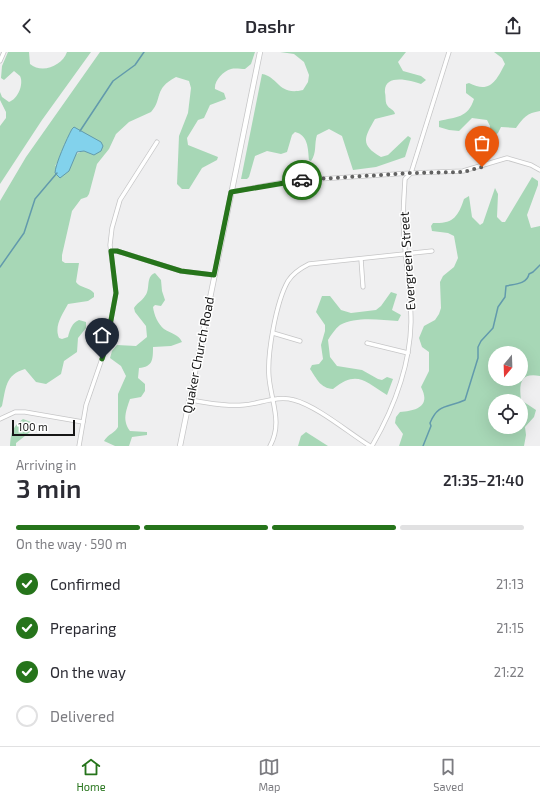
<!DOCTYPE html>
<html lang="en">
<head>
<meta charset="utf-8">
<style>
  :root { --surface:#fff; --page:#f7f7f7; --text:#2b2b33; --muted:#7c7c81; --line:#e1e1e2; --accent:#26741b }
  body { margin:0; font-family:"Exo 2",sans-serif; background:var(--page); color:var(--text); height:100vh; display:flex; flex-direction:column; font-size:15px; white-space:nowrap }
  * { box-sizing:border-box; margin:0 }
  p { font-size:13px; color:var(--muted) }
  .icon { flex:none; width:22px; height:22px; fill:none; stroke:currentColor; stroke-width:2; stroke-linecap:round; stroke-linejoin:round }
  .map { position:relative; height:394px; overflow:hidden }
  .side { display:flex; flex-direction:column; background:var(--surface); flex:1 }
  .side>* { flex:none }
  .needle { width:26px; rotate:199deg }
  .fabs { position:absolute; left:488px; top:294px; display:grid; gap:8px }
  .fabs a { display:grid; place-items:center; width:40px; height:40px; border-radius:50%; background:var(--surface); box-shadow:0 4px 16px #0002; font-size:20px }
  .scale { position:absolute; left:12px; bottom:10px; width:63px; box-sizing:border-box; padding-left:4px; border:2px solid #161616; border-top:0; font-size:11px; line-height:14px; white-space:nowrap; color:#161616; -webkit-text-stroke:3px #fff; paint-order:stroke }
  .pin { position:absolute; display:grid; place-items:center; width:34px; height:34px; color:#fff; margin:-41px -17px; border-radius:50% 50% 50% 0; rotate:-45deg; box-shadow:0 0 4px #0007 }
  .pin .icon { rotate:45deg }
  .courier { position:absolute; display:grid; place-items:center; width:40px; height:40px; margin:-20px; border:3px solid #26741b; border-radius:50%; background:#fff; color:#222; box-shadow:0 1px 5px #0007 }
  .overview em { font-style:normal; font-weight:600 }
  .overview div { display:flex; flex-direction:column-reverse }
  .overview { display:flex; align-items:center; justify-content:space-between; height:68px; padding:0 16px }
  h1 { font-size:26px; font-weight:600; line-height:30px }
  .bar { display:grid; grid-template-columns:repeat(4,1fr); gap:6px 4px; align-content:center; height:48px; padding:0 16px }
  .bar i { height:5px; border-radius:3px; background:var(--line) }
  .bar .current { background:var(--accent) }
  .bar p { grid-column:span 4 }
  ol { padding:0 16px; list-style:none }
  li { display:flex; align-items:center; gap:12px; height:44px }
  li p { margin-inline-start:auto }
  li .icon { padding:4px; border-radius:50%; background:var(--accent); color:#fff; stroke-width:4 }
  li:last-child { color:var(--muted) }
  li i { width:22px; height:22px; border:2px solid var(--line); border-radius:50% }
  header { display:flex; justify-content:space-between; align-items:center; height:52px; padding:0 16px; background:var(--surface); font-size:18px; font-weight:600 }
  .tabs { display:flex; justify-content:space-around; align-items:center; height:56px; border-top:1px solid var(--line); background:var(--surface); font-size:11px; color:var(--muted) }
  .tabs a { display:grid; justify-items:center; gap:2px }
  .tabs .current { color:var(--accent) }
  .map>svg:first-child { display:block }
</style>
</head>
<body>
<header><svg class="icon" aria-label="back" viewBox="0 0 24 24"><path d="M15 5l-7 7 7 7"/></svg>Dashr<svg class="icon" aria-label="share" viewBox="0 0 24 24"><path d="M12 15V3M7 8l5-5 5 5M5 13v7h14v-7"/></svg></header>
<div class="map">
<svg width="540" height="394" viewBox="0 0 540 394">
  <rect width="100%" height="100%" fill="#efeff0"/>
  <g fill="#a7d7b6" fill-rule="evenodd">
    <path d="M8,0h21l1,12c12,10 32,2 37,-12h24l-49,68 -42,64v-58l6,-8v-6l-6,-12v-8l2,5 7,5c9,-3 15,-18 11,-26l-6,-5 -10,9 -3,-2 1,-12z"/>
    <path d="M100,0h155l-4,12 -6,5c-4,0 -10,-1 -14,0 -8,2 -17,12 -16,20l9,4 2,6 -16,6 -6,13 -6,2 -11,18 1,7 30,12 -1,3 -15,8 -13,21h-7l-5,-5 2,-48 9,-23 3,-25 -2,-7 -13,-4c-23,12 -13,22 -25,35l-22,10 -13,12 -7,15 -12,15 -8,30 -2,3 -6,2 -9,12 -10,44v6l3,2h14l-3,19c4,6 13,5 18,11v4l-6,4 -20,3c-6,11 -14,22 -9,34l3,1 6,-2c2,-8 4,-14 11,-17l7,2v6l-8,10 -1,14 -13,9 -3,13 -15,10 -10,-2 -11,-13c-20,6 -19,19 -23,37l-2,2v-207l26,-44zM72,77l22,26c-3,-1 -7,-4 -10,-4 -3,-1 -24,13 -29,15l6,-9z"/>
    <path d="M280,0h126l-8,10 5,9 18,5 5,4 -5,4c-11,-4 -38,-11 -36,9 1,3 0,9 2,12 2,4 7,4 8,9l-20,5c-11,19 -15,26 6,38l7,-2 20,-19 3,2 -6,19 -29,10 -23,3 -11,-34 -13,-7 -12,6c-3,9 0,18 -6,26l-2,-1c-1,-12 -1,-25 -14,-28l-3,3 -5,17 -6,2 -14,-3 -12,5 -6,21 -2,2h-6l21,-105c17,3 16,22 41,16l5,-8 1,-7 -5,-13 -10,-8z"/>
    <path d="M494,0h46v59c-13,2 -17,7 -24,17l-15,-1 -3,6 -3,2 -6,-3 1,-6 -3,-6 -15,-2 -13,13 -10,-1 -10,-3v-6c17,-4 29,-3 35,-22l-8,-6v-9l3,-1c21,11 27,-2 36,-19l-3,-6z"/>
    <path d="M532,125l6,4v4l-11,30 4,13 9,-2v150c-20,-4 -21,8 -19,24l15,10 -2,7 -9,10 1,8 -2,11h-125l4,-12 -8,-11 1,-6 4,-5c17,-1 31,-6 21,-25l8,-16v-19l-7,-5 -3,-9 5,-12 11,-6 4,-6 2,-6 -1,-26 3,-6 11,-9 4,-9 -4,-22 -6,-3 -16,-2 -1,-5 2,-3c20,1 25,-6 31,-24l5,-3 3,21 8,8 3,-2 12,-35 3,6 -1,23 5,5h3zM495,301h26v26h-26zM495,349h26v26h-26z"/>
    <path d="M155,221l6,7 1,11 3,9 -4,6 -6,-1 -2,2c1,8 5,17 11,22 8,5 14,5 18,13l-11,4 -18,1c0,12 0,20 -14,21l-1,10 7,6v7l-4,6 -11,2c-4,12 -8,21 0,32l17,1v3l-15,2 -3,9h-14l-11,-5c4,-7 11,-8 14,-14v-33l8,-18 -5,-10 -11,-8 2,-7 5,-6 19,1 11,-9 -1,-11 -11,-14 -1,-4c3,-5 8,-7 11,-12 6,-7 0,-19 10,-23z"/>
    <path d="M391,240l6,2 -5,16 9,5 -3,6c-17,-1 -42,-5 -58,4 -5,4 -9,10 -12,15l2,17 7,9 25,4 16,9 4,1 5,-3 6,2 -6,16c-23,-14 -30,-25 -54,-6 -13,-1 -16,-10 -23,-20l2,-4 7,-1 4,-5 -2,-14 4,-14v-6l-9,-13 6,-16h8l11,14 10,3 25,-3 5,-4z"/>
    <path d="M23,367l8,3 -1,10 -14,11v3h-6c1,-13 2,-19 13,-27z"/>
    <polygon points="306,380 328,394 298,394 301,384"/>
  </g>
  <path fill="#82d2ec" stroke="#629aac" d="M74,75l27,15 2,4 -2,5 -7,4 -10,-4 -7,1 -8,19 -9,7 -5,-5c0,-8 12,-35 17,-44z"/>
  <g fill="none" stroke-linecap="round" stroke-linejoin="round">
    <g stroke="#629aac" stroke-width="1.5">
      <polyline points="80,79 113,29 135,13 144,0"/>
      <polyline points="0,215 24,181 35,147 57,121"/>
      <path d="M423,394l8,-20 -1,-3c8,-20 18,-15 35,-23l13,-42v-11l3,-6 12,-13 5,-21 7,-10 1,-11c9,-2 21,-2 23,-12l4,-2 7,-7"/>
    </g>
    <g stroke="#c6c6c7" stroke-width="5">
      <g id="minor">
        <polyline points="0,9 4,0"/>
        <polyline points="231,140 289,129 411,121 463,119 507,106 531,113 540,118"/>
        <polyline points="111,199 117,199 181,219 213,223"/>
        <polyline points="361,207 363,235"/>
        <polyline points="273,281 300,289"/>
        <polyline points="367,291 408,301"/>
        <path d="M189,348c17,2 36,7 54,5 17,-1 34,-10 51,-5 23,6 55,33 76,46"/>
        <polyline points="0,367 15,360 25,360 83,370"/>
        <polyline points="79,394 86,353 106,295 116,241 110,193 112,176 120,148 157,90"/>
        <path d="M270,394c13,-23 1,-45 -1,-69 -2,-23 7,-75 19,-96 5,-8 13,-13 21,-17l123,-13"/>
        <path d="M372,394c22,-38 38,-80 39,-124 0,-29 -5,-57 -7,-85 -2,-20 0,-39 1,-58l6,-6 38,-121"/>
      </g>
    </g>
    <g stroke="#c6c6c7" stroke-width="6">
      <polyline id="tertiary" points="180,394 260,0"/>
    </g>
    <use href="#minor" stroke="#fff" stroke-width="3.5"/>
    <use href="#tertiary" stroke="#fff" stroke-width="4.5"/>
  </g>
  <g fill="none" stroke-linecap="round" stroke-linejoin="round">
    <polyline stroke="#626262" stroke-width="4" stroke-dasharray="0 7.2" points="302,128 411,121 463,120 482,115"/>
    <polyline stroke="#26741b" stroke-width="5" points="102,307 106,295 116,241 111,199 117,199 181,219 214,223 231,140 302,128"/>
  </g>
  <g text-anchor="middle" stroke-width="3" stroke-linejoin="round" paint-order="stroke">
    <g font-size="13" fill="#161616" stroke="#fff">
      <text transform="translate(407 209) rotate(-94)" y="5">Evergreen Street</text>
      <text transform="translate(198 303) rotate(-79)" y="5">Quaker Church Road</text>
    </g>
  </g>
</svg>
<div class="fabs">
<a><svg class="needle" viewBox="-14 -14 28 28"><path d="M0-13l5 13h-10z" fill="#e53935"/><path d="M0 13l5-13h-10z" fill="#7c7c81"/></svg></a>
<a><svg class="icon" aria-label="locate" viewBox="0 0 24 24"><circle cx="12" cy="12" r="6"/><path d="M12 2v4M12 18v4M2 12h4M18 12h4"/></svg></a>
</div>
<div class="scale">100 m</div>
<div class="pin" style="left:482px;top:115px;background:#ea580c"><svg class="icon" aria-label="bag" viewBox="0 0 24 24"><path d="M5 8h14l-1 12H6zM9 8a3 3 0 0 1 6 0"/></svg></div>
<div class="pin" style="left:102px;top:307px;background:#1f2937"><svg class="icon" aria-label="home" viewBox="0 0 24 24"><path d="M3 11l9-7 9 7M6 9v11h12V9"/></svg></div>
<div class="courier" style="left:302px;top:128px"><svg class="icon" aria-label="car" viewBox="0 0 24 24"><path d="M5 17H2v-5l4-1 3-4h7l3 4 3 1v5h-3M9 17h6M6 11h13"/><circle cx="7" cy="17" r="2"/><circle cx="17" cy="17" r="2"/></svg></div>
</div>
<section class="side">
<div class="overview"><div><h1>3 min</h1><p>Arriving in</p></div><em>21:35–21:40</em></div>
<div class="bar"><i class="current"></i><i class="current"></i><i class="current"></i><i></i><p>On the way · 590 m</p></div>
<ol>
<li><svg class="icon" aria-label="check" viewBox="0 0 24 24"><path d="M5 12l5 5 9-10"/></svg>Confirmed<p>21:13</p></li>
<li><svg class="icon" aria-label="check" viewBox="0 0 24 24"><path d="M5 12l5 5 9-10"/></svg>Preparing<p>21:15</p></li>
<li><svg class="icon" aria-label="check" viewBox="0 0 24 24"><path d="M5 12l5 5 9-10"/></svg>On the way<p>21:22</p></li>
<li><i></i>Delivered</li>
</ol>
</section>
<nav class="tabs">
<a class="current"><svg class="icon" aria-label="home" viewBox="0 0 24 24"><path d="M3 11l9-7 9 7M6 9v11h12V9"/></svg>Home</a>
<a><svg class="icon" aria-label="map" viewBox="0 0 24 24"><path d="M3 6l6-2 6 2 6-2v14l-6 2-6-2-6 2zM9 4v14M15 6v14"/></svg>Map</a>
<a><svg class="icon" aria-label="saved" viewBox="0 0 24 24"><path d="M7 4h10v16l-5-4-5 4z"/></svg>Saved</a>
</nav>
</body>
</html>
